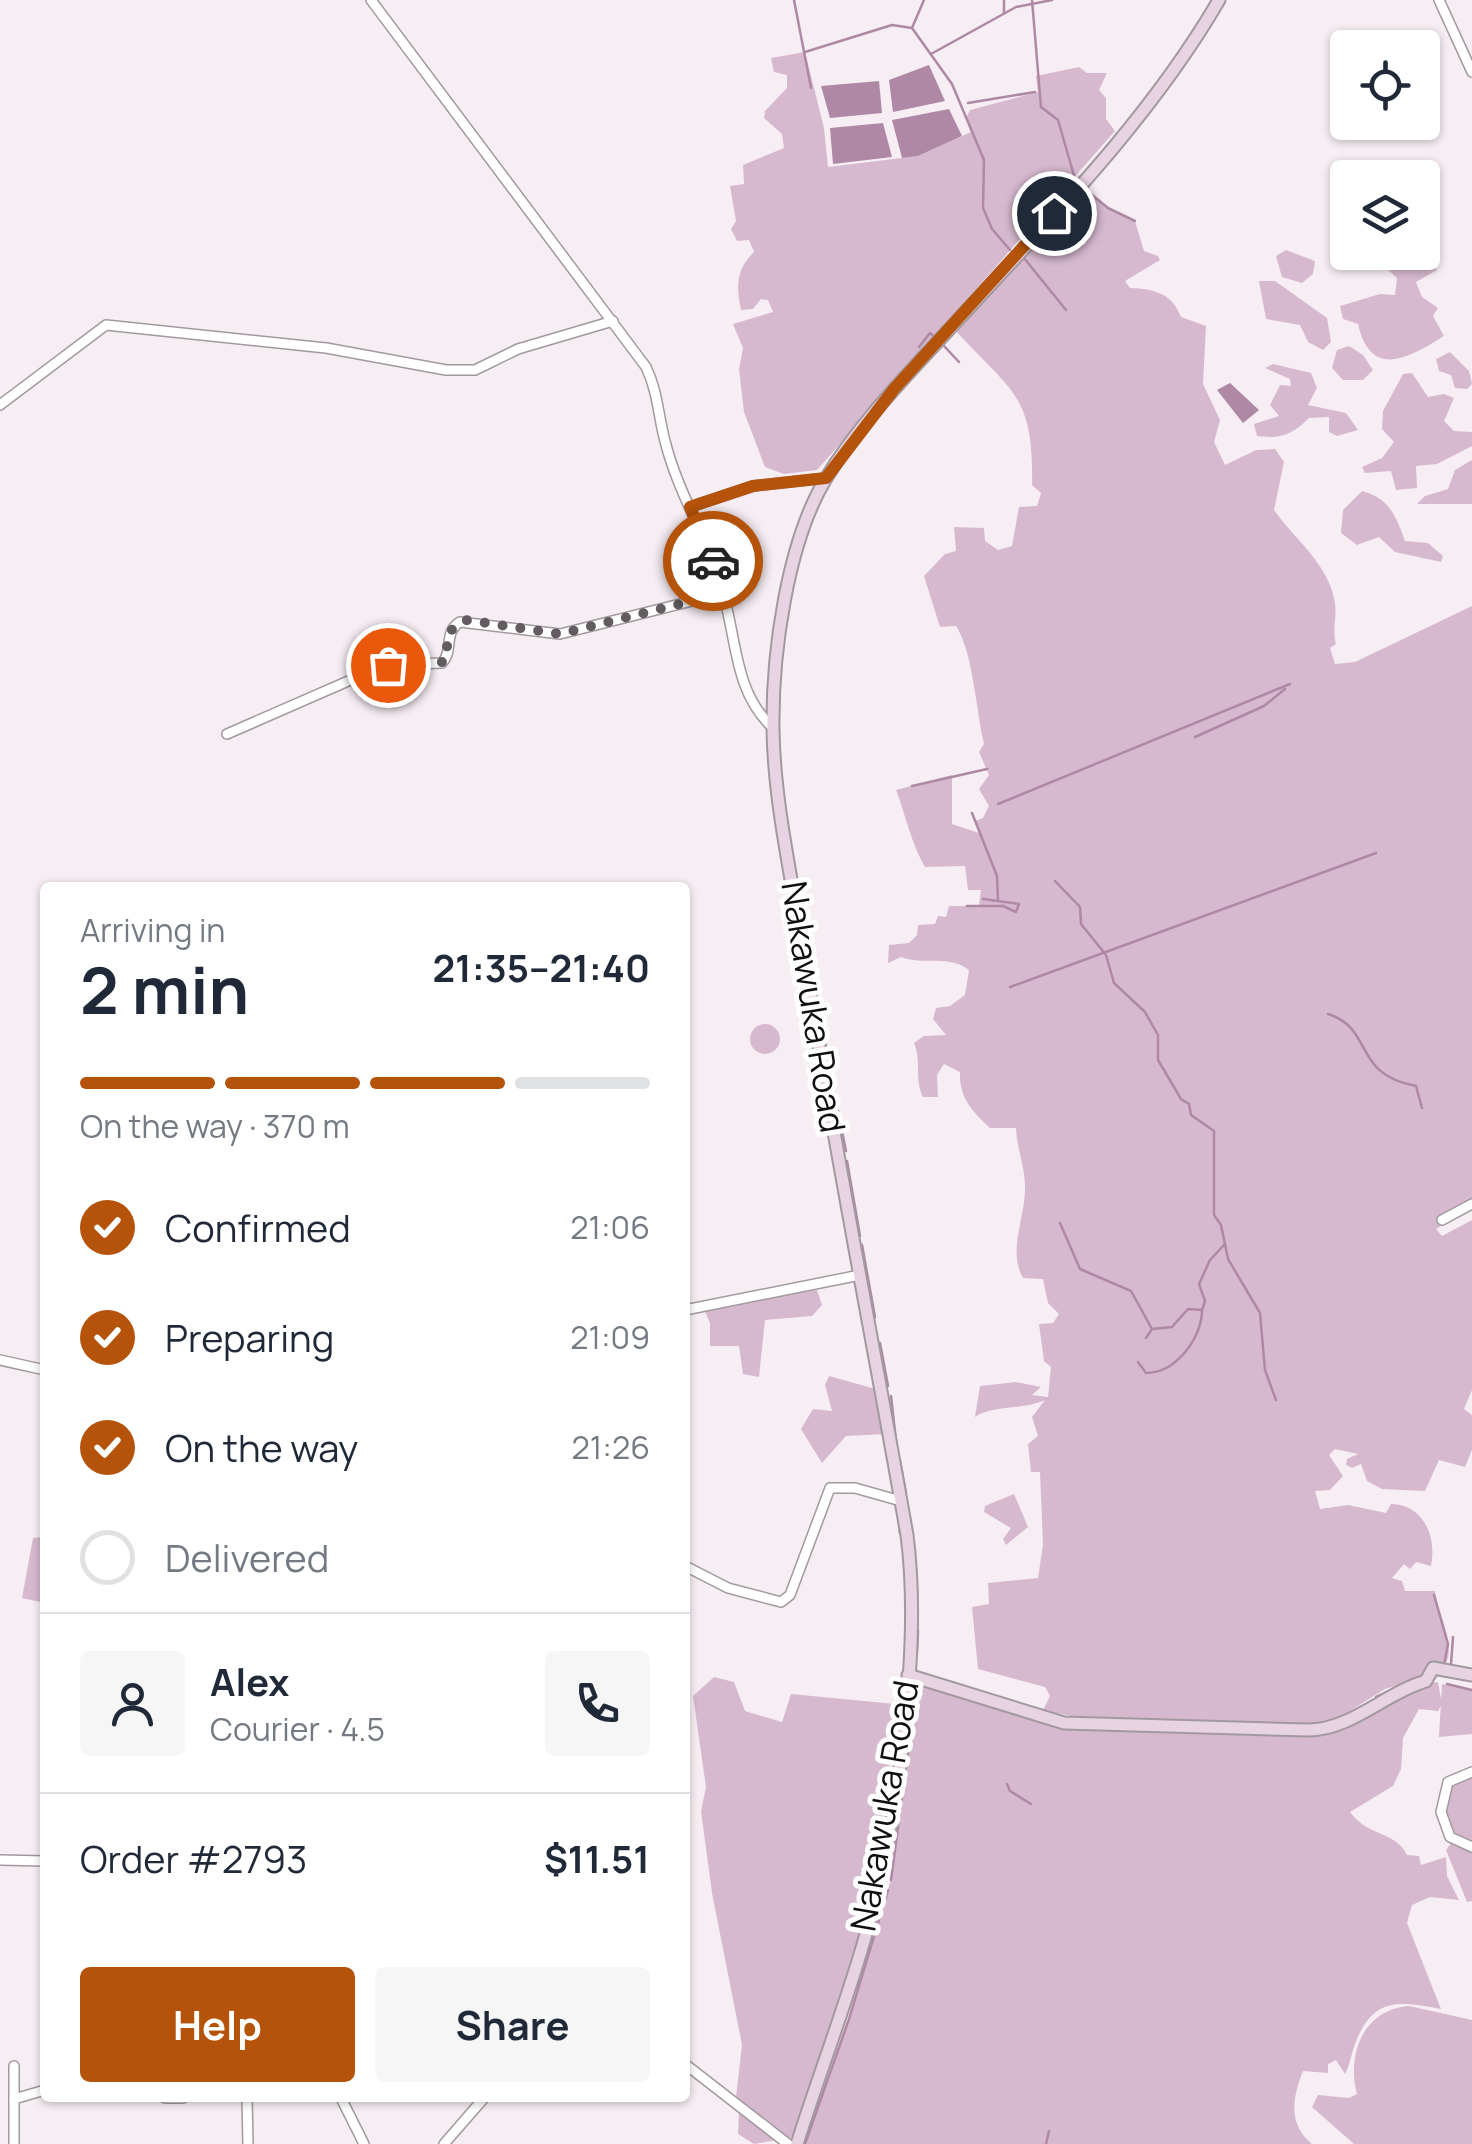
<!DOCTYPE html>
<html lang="en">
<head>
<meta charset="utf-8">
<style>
  :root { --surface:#fff; --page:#f6f6f7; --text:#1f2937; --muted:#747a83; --line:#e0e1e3; --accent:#b45309 }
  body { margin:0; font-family:Manrope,sans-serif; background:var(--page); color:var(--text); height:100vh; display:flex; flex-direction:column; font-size:38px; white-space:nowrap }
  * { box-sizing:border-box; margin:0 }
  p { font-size:32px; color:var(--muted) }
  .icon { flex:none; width:55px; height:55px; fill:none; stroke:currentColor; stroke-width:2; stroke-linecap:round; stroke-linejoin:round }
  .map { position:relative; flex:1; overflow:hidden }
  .drawer { position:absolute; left:40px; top:882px; width:650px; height:1220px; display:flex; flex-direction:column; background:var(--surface); border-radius:10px; box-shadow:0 2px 8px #0004 }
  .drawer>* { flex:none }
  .buttons { position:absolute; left:1330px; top:30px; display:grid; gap:20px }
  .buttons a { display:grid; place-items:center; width:110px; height:110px; border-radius:10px; background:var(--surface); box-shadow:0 2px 8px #0004; font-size:50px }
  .pin { position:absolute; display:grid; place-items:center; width:85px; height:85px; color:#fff; margin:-42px; border:5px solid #fff; border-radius:50%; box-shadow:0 2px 10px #0007 }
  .courier { position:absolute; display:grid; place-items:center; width:100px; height:100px; margin:-50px; border:8px solid #b45309; border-radius:50%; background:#fff; color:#222; box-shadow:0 2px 12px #0007 }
  .headline em { font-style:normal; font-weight:700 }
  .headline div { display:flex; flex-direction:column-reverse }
  .headline { display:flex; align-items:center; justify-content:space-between; height:170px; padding:0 40px }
  h1 { font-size:65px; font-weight:700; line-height:75px }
  .bar { display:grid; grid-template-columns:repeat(4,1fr); gap:15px 10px; align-content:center; height:120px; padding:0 40px }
  .bar i { height:12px; border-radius:8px; background:var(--line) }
  .bar .on { background:var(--accent) }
  .bar p { grid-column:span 4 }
  .line { display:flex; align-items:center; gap:25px; padding:0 40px; border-top:2px solid var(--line) }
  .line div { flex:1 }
  .round { display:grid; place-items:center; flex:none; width:105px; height:105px; border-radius:10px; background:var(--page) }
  ol { padding:0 40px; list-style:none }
  li { display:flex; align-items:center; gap:30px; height:110px }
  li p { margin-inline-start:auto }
  li .icon { padding:10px; border-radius:50%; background:var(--accent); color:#fff; stroke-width:4 }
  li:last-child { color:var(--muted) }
  li i { width:55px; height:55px; border:5px solid var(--line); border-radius:50% }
  .action { display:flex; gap:20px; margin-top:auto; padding:20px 40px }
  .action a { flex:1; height:115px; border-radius:10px; background:var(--accent); color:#fff; font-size:40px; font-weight:700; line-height:115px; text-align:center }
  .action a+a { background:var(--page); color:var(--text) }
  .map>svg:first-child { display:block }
</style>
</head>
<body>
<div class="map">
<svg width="1472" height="2144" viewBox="0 0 1472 2144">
  <rect width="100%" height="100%" fill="#f7eef4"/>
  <g fill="#d7b9cf">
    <path d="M805,52l19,76 4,39 90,-11 53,-24 -5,-14 4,-8 68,-18 -2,-16 43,-9 8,6h20l-8,17 7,8v21l9,12 -298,339 -33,4 -19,-7 -21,-55 -5,-43 4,-21 -10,-24 40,-12 -5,-12 -7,-1 -8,10 -12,1c-5,-23 -5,-41 13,-58l-5,-12 -12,1 -6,-12 5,-8 -6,-35 14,-2 -1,-19 41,-17 -2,-14 -18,-16 1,-7 22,-23v-13l-13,-3 -3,-14z"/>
    <path d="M1086,190l22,18 27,13 9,30 14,5 2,4 -35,21 5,7c24,1 42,5 51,29l25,9 -3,58 17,36 -6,22 11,23 31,-15 19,-1 9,13 -10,48c22,31 55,54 61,93 2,14 -3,27 1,41l-6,4 5,16 20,-2 117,-56v602l-36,21 6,7 30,-16v170l-8,19 8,6v35l-7,17 -26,-7 -14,31 -43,-2 -15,-8 -6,-17 -9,4 -6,-3 1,-6 11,-5 -23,-5 -6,6 14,21 -13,14 -15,1 5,18 28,-4 38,8 5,-9c33,0 46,34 40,62l-15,-4 -6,7 -6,-5 -12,14 10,3 3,10h30c3,25 28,65 2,83l-52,15 -51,32 -15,4 -248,-9 -28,-6 7,-14 -5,-9 -67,-18 -6,-62 17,-3 -1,-21 50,-5 5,-33 -3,-73h-9l-3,-28 10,-8 -6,-19 13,-17c-21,10 -53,5 -70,17l5,-31 36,-4 25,5 -9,8 16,2 3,-30 -7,-6 -5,-37 14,-1 6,-9 -11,-11 -5,-24 -20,-1c-15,-26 1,-58 2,-87 1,-23 -8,-40 -9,-63h-26c-18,-17 -31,-30 -30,-56l-16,-8 -7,11 1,22h-15c-9,-18 -1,-35 -9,-54l10,-7 22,-1 -13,-16 3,-11 14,-2 15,-11 4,-25c-22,-16 -44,-4 -68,-13l-13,6 1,-18 20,-2 8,-8 1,-10 17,-1 3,-8 8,1 3,-11h30l2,-16h-13l-3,-24 -40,1c-14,-24 -19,-51 -29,-77l56,-15v49l27,9 -4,-12 8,-3 6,-12 -10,-17 10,-14 -10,-23 5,-8c-8,-34 -11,-92 -28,-118l-16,1 -16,-51 21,-22 11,-3 -2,-24 30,1 1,13 13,9 14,-4 7,-39 18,-1 4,-13 -9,-8c2,-92 -21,-93 -77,-155z"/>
    <polygon points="1286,250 1315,261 1313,274 1302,283 1282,277 1276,256"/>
    <path d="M1401,252l27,6 9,12 -21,12 6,15 16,11 -5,8 11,20c-34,21 -73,45 -86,-12l-15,-5 -3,-13 40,-12 15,1 2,-17 -13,-12 -3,-11z"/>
    <polygon points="1259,281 1275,281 1327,318 1331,342 1323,350 1308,342 1300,325 1266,319"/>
    <polygon points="1349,346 1363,355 1373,370 1363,380 1343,380 1332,368 1337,350"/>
    <polygon points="1450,352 1469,371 1472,384 1467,389 1455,388 1451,375 1439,371 1436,359"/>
    <path d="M1273,364l38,9 6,15 -9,17 38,8 12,17 -21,6 -8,-4v-15l-20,1c-17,17 -28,21 -52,18l-3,-12 25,-8 -9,-11 10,-20 11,1 -1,-7 -25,-11z"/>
    <polygon points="1412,373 1428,397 1444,394 1454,398 1444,421 1454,431 1472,432 1472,446 1437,464 1416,466 1417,488 1396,490 1391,471 1365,473 1362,467 1382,458 1394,442 1382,429 1383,411 1403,374"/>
    <polygon points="1472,460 1472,504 1417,504 1425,496 1448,489 1455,470"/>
    <path d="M1362,491c27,7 34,25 43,50l23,2 15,13 -2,6 -46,-10 -16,-15 -22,8 -16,-12 2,-23z"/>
    <circle cx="765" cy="1039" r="15"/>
    <polygon points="817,1290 822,1305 812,1316 765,1320 759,1377 743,1374 739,1346 710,1346 710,1323 703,1307"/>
    <polygon points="829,1376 879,1390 886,1434 846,1436 822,1463 801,1429 813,1409 832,1411 825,1385"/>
    <polygon points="1014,1494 1028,1527 1006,1545 1003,1539 1011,1528 984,1512 985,1506"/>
    <polygon points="45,1537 45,1603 22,1598 33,1538"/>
    <polygon points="714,1677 734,1682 745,1711 782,1722 791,1694 895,1704 898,1710 876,1867 847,1984 794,2137 754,2144 738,2134 739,2111 750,2109 736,2097 742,2045 712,1893 701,1811 706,1787 693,1696"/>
    <path d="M1438,1682l4,22 -4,7 -19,-2 -16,29 -2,31 -8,17 -43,26c18,25 46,19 57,43l12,1 2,9 25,-8 1,19 12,24 -29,-3 -18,8 -5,18 34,86c-43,-8 -68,-12 -86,35 -4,11 -5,21 -10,30l-9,-14 -8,4v9l-25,-2c-11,28 -15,53 9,73h-507l44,-125 42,-139 25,-196c54,5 104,34 156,44l234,7 111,-49z"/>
    <polygon points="1442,1684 1472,1689 1472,1734 1439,1737"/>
    <path d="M1472,1773v71c-30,-14 -28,-31 -21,-61z"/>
    <polygon points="1453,1841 1472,1850 1472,1901 1467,1902 1446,1850"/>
    <path d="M1409,2006l63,14v124h-118l-42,-37 6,-12 31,3 8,-4c-10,-37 4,-84 52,-88z"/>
  </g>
  <g fill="#ae88a4">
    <polygon points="929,65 945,101 893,112 889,80"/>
    <polygon points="879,81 882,113 830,118 821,86"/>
    <polygon points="949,109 962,136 918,156 902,158 892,120"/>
    <polygon points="883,123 892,157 833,164 830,128"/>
    <polygon points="1230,383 1259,410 1243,423 1217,390"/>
  </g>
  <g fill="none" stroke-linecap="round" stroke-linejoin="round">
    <g stroke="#ae88a4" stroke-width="2.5">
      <polyline points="794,0 811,88"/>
      <polyline points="924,0 912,28 952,84 984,160 983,208 992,229 1010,250"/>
      <polyline points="1032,0 1041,107 1058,120 1075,179"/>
      <polyline points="1004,13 1004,0"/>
      <polyline points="805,52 892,25 912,28"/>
      <polyline points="931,54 1016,7 1052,0"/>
      <polyline points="968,103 1035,92"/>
      <polyline points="1086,190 1108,208 1135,221"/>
      <polyline points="1024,258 1066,310"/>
      <polyline points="944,346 959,362"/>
      <polyline points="919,347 930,333 935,337"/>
      <polyline points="1195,737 1264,706 1285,689"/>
      <polyline points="912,786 987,769"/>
      <polyline points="998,804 1290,684"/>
      <polyline points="972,813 997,876 998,900"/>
      <polyline points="1055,881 1080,907 1081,924 1106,955 1114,983 1145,1012 1158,1035 1158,1060 1181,1099 1189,1104 1191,1115 1214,1131 1214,1215 1221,1225 1228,1259 1260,1313 1265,1370 1276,1400"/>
      <polyline points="967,906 1003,906 1016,912 1019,904 983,899"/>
      <polyline points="812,961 818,990"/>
      <polyline points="1010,987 1376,853"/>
      <polyline points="819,1002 826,1048"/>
      <path d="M1328,1014c47,15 23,60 88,72l6,22"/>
      <polyline points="827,1057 846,1151"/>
      <polyline points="847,1161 860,1236"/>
      <polyline points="1060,1223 1080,1269 1131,1291 1152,1329"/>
      <polyline points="862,1245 875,1317"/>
      <polyline points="1146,1338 1152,1329 1172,1327 1188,1309 1202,1310 1205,1301 1199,1284 1210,1260 1224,1245"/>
      <polyline points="880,1343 888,1386"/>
      <path d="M1138,1362l8,11c30,0 56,-35 56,-63"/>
      <polyline points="891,1396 897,1450"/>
      <polyline points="900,1461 906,1493"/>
      <polyline points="899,1524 900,1534"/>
      <polyline points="1434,1595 1448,1644 1444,1665"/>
      <polyline points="917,1651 918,1631"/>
      <polyline points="1451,1664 1453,1637"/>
      <polyline points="1447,1684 1472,1690"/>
      <polyline points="1376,1697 1425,1675"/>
      <polyline points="1007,1784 1010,1791 1031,1804"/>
      <polyline points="891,1880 906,1766"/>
      <polyline points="805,2144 849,2019 888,1890"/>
      <polyline points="1046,2144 1049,2131"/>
    </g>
    <g stroke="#a2999f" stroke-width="12">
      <g id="street">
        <path d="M371,0l275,367c12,25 12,48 19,74 13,53 44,99 58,152 14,47 11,99 50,135"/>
        <polyline points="1439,0 1472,72"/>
        <polyline points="0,405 106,325 326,348 446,370 475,370 518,349 613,321"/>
        <polyline points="690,507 753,486 827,478"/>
        <path d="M227,734l158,-69 57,-2c12,-12 1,-31 18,-41l100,12 164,-41"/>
        <polyline points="1442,1220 1472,1204"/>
        <polyline points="685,1310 860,1275"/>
        <polyline points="0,1360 45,1370"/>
        <polyline points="685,1566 728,1588 781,1602 790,1595 830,1488 855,1488 901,1501"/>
        <polyline points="1472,1772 1448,1782 1441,1812 1450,1837 1472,1847"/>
        <polyline points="0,1860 45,1861"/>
        <polyline points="685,2064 788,2144"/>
        <polyline points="165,2098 183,2098"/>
        <polyline points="247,2098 248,2144"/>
        <polyline points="341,2098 364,2144"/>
        <polyline points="14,2099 45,2090"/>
        <polyline points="14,2144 14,2066"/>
        <polyline points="444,2144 484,2098"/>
      </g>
    </g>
    <g stroke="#a2999f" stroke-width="15">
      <g id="secondary">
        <path d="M908,1675l156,48 244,7c43,0 77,-37 118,-49l7,-13 39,7"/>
        <path d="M797,2144c22,-70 49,-139 69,-210 31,-112 56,-284 41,-399 -34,-193 -72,-385 -103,-579 -11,-74 -30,-152 -31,-227 -1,-75 14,-185 52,-249 35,-58 84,-107 130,-157 93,-101 195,-204 264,-323"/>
      </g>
    </g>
    <use href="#street" stroke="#fff" stroke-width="9"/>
    <use href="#secondary" stroke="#e8d3e3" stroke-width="11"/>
  </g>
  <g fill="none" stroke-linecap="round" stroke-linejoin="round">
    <polyline stroke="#625c60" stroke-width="10" stroke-dasharray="0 18" points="388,665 444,662 450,631 466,620 560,634 724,593 713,561"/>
    <polyline stroke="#b45309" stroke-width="12" points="713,561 690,507 753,486 826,478 894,389 1054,213"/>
  </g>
  <g text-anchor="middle" stroke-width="10" stroke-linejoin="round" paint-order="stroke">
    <g font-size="35" fill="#110e11" stroke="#fefefe">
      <text transform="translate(813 1007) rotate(81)" y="12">Nakawuka Road</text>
      <text transform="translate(885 1806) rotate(-80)" y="12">Nakawuka Road</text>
    </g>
  </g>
</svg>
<div class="buttons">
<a><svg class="icon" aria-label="locate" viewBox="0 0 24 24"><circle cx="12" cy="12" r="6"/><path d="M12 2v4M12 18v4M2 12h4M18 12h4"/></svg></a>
<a><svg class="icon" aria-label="layers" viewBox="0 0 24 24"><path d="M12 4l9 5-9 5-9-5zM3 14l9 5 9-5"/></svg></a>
</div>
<div class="pin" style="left:388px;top:665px;background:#ea580c"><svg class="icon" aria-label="bag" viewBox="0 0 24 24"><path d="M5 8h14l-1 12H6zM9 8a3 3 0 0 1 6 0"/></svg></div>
<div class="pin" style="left:1054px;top:213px;background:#1f2937"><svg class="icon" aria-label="home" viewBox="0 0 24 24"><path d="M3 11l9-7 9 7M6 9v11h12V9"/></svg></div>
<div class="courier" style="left:713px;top:561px"><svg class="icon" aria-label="car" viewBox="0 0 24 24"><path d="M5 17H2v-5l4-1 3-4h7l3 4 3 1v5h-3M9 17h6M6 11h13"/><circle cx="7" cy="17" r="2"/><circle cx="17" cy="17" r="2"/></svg></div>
<section class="drawer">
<div class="headline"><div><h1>2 min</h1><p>Arriving in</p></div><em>21:35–21:40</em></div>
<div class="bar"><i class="on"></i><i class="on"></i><i class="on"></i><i></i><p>On the way · 370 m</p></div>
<ol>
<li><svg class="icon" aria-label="check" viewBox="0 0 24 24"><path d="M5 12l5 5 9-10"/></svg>Confirmed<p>21:06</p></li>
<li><svg class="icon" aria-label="check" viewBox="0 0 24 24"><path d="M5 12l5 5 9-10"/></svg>Preparing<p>21:09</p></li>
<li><svg class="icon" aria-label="check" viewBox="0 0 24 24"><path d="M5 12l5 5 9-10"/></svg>On the way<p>21:26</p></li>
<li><i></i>Delivered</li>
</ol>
<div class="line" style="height:180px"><a class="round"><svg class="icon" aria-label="person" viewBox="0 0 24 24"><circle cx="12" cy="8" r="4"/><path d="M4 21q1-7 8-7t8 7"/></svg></a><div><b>Alex</b><p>Courier · 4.5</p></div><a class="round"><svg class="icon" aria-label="phone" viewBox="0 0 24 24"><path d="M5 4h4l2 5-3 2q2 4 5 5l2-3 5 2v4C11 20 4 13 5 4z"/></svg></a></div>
<div class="line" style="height:130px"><div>Order #2793</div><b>$11.51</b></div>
<div class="action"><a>Help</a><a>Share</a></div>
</section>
</div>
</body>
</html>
